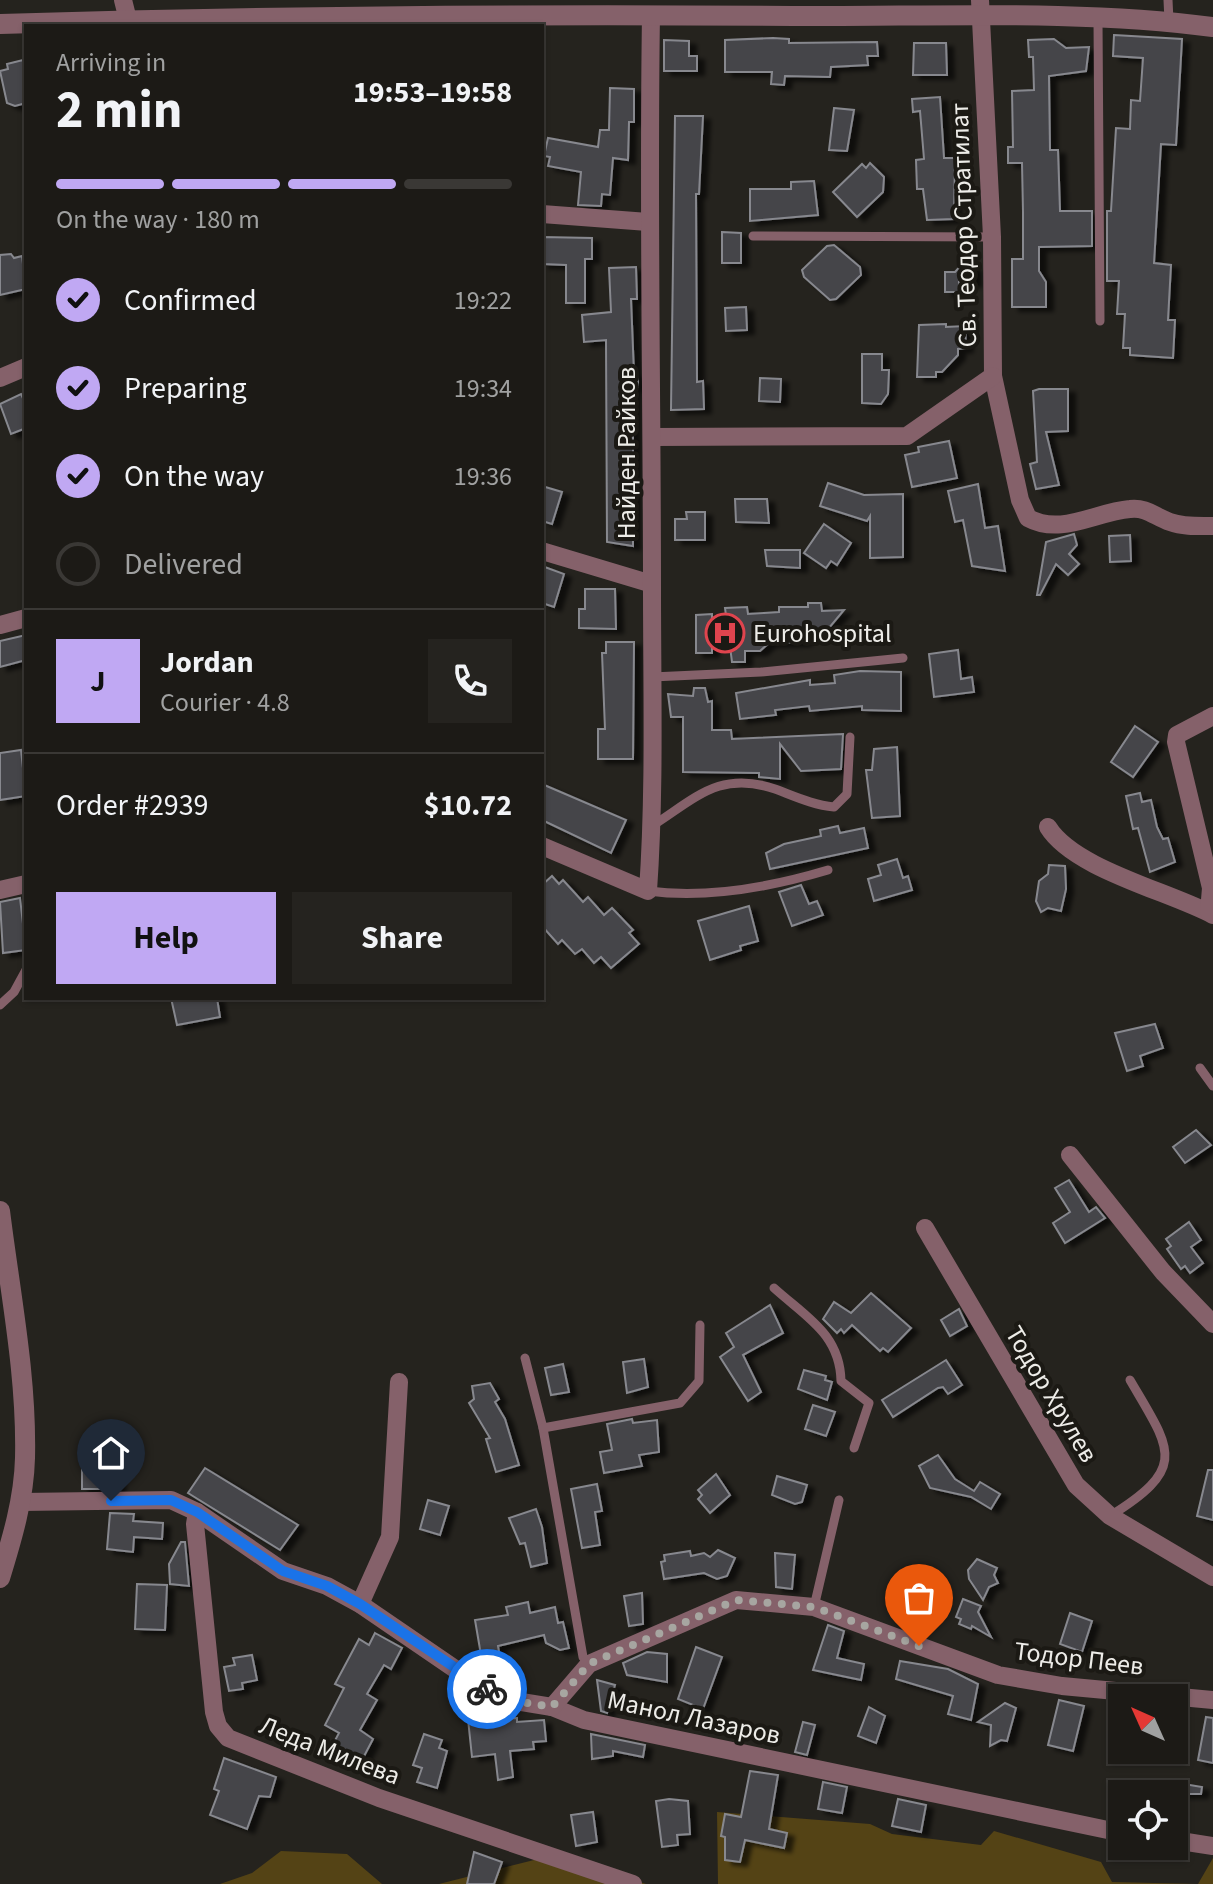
<!DOCTYPE html>
<html lang="en">
<head>
<meta charset="utf-8">
<style>
  :root { --surface:#1c1a16; --page:#25231f; --text:#f1f3f6; --muted:#a0a1a1; --line:#3a3835; --accent:#c0a8f3 }
  body { margin:0; font-family:"Source Sans 3",sans-serif; background:var(--page); color:var(--text); height:100vh; display:flex; flex-direction:column; font-size:30px; white-space:nowrap }
  * { box-sizing:border-box; margin:0 }
  p { font-size:26px; color:var(--muted) }
  .icon { flex:none; width:44px; height:44px; fill:none; stroke:currentColor; stroke-width:2; stroke-linecap:round; stroke-linejoin:round }
  .map { position:relative; flex:1; overflow:hidden }
  .sheet { position:absolute; left:24px; top:24px; width:520px; height:976px; display:flex; flex-direction:column; background:var(--surface); border-radius:0px; box-shadow:0 2px 6px #0004,0 0 0 2px var(--line) }
  .sheet>* { flex:none }
  .needle { width:52px; rotate:315deg }
  .fabs { position:absolute; left:1108px; top:1684px; display:grid; gap:16px }
  .fabs a { display:grid; place-items:center; width:80px; height:80px; border-radius:0px; background:var(--surface); box-shadow:0 2px 6px #0004,0 0 0 2px var(--line); font-size:40px }
  .pin { position:absolute; display:grid; place-items:center; width:68px; height:68px; color:#fff; margin:-82px -34px; border-radius:50% 50% 50% 0; rotate:-45deg; box-shadow:0 0 8px #0007 }
  .pin .icon { rotate:45deg }
  .courier { position:absolute; display:grid; place-items:center; width:80px; height:80px; margin:-40px; border:6px solid #1a73e8; border-radius:50%; background:#fff; color:#222; box-shadow:0 2px 10px #0007 }
  .headline em { font-style:normal; font-weight:700 }
  .headline div { display:flex; flex-direction:column-reverse }
  .headline { display:flex; align-items:center; justify-content:space-between; height:136px; padding:0 32px }
  h1 { font-size:52px; font-weight:700; line-height:60px }
  .bar { display:grid; grid-template-columns:repeat(4,1fr); gap:12px 8px; align-content:center; height:96px; padding:0 32px }
  .bar i { height:10px; border-radius:6px; background:var(--line) }
  .bar .active { background:var(--accent) }
  .bar p { grid-column:span 4 }
  .line { display:flex; align-items:center; gap:20px; padding:0 32px; border-top:2px solid var(--line) }
  .line div { flex:1 }
  .round { display:grid; place-items:center; flex:none; width:84px; height:84px; border-radius:0px; background:var(--page) }
  ol { padding:0 32px; list-style:none }
  li { display:flex; align-items:center; gap:24px; height:88px }
  li p { margin-inline-start:auto }
  li .icon { padding:8px; border-radius:50%; background:var(--accent); color:#111; stroke-width:4 }
  li:last-child { color:var(--muted) }
  li i { width:44px; height:44px; border:4px solid var(--line); border-radius:50% }
  .button { display:flex; gap:16px; margin-top:auto; padding:16px 32px }
  .button a { flex:1; height:92px; border-radius:0px; background:var(--accent); color:#111; font-size:32px; font-weight:700; line-height:92px; text-align:center }
  .button a+a { background:var(--page); color:var(--text) }
  .map>svg:first-child { display:block }
</style>
</head>
<body>
<div class="map">
<svg width="1213" height="1884" viewBox="0 0 1213 1884">
  <defs>
    <filter id="shadow"><feDropShadow dx="7" dy="4" stdDeviation="2" flood-color="#0009"/></filter>
  </defs>
  <rect width="100%" height="100%" fill="#25231e"/>
  <g fill="#544315">
    <polygon points="717,1812 870,1824 892,1834 981,1845 994,1831 1101,1862 1112,1882 1198,1884 1213,1858 1213,1884 718,1884"/>
    <polygon points="281,1851 347,1854 382,1884 220,1884 252,1873"/>
    <polygon points="554,1855 646,1884 439,1884"/>
  </g>
  <g fill="#44444a" stroke="#87888e" stroke-width="2" filter="url(#shadow)">
    <polygon points="1114,35 1182,39 1176,145 1161,144 1154,263 1171,265 1168,320 1175,320 1173,358 1130,355 1130,348 1123,348 1125,314 1117,314 1119,281 1107,281 1107,211 1111,211 1116,128 1130,129 1131,100 1140,101 1143,58 1113,56"/>
    <polygon points="773,38 789,39 789,43 877,42 878,56 867,56 868,65 831,67 830,77 785,76 784,85 771,84 772,72 725,72 725,40"/>
    <polygon points="1054,39 1066,48 1089,47 1086,71 1049,76 1050,150 1058,150 1060,211 1092,211 1092,246 1039,247 1039,271 1046,282 1046,307 1012,307 1012,259 1023,259 1023,212 1022,163 1008,163 1008,147 1013,147 1012,91 1034,90 1033,57 1029,57 1028,40"/>
    <polygon points="664,40 689,41 689,56 697,56 697,71 664,71"/>
    <polygon points="914,43 946,43 947,75 913,75"/>
    <polygon points="23,60 26,103 15,106 7,103 0,71 8,69 7,64"/>
    <polygon points="610,88 634,89 634,122 629,122 628,160 613,158 610,195 602,194 601,206 578,205 581,172 548,166 550,157 544,156 548,138 598,147 600,130 609,130"/>
    <polygon points="940,97 944,158 955,158 954,219 927,220 923,189 917,189 916,160 924,159 920,111 913,112 912,99"/>
    <polygon points="834,108 854,110 847,151 829,150"/>
    <polygon points="675,116 703,116 699,194 696,194 697,382 703,381 704,409 671,410"/>
    <polygon points="870,163 884,177 883,192 857,217 833,192 862,164 866,168"/>
    <polygon points="814,181 818,215 750,221 750,189 791,189 791,182"/>
    <polygon points="722,232 741,233 741,263 722,263"/>
    <polygon points="542,237 592,238 592,259 585,259 585,303 566,303 566,265 542,264"/>
    <polygon points="834,245 860,267 861,275 836,299 830,300 804,277 802,270 827,246"/>
    <polygon points="11,254 14,258 22,256 26,289 0,295 0,255"/>
    <polygon points="964,262 974,268 974,283 959,282 959,292 945,292 945,272 955,272"/>
    <polygon points="636,267 637,299 631,299 634,374 638,374 638,387 634,387 633,399 633,546 607,542 606,340 584,342 582,315 611,312 609,268"/>
    <polygon points="746,307 747,330 726,331 725,308"/>
    <polygon points="946,324 946,327 965,326 966,348 958,349 958,355 942,372 936,372 936,377 917,377 919,325"/>
    <polygon points="862,354 882,354 882,370 889,370 888,394 881,404 862,403"/>
    <polygon points="760,378 781,379 780,402 759,401"/>
    <polygon points="1039,389 1068,389 1068,431 1046,432 1059,485 1036,489 1030,464 1037,462 1033,391"/>
    <polygon points="21,394 26,405 26,428 11,434 0,404"/>
    <polygon points="949,441 957,478 912,487 905,455 919,452 918,447"/>
    <polygon points="828,483 864,495 903,494 903,557 870,558 870,516 867,521 820,506"/>
    <polygon points="978,484 985,528 998,526 1005,571 972,566 963,520 955,522 948,491"/>
    <polygon points="542,486 562,492 552,524 542,521"/>
    <polygon points="735,499 767,499 769,523 736,522"/>
    <polygon points="686,512 705,512 705,540 675,540 675,519 687,519"/>
    <polygon points="824,524 851,543 837,565 831,561 826,568 804,553"/>
    <polygon points="1074,534 1077,545 1069,554 1079,564 1068,575 1056,564 1040,595 1037,595 1046,542"/>
    <polygon points="1130,535 1131,561 1110,562 1109,536"/>
    <polygon points="765,550 800,550 800,568 767,566"/>
    <polygon points="542,566 564,574 554,607 542,603"/>
    <polygon points="585,589 615,589 616,629 579,628 579,609 585,609"/>
    <polygon points="808,603 821,603 822,611 844,610 829,628 806,637 804,642 769,643 760,651 745,651 745,662 732,662 725,608 747,607 748,614 779,612 779,607 808,607"/>
    <polygon points="712,614 712,653 696,653 696,615"/>
    <polygon points="26,635 26,660 0,667 0,641"/>
    <polygon points="606,642 634,642 633,759 598,759 598,729 605,729 602,653 606,653"/>
    <polygon points="958,650 961,679 972,677 974,692 934,697 929,654"/>
    <polygon points="860,671 901,672 901,711 862,710 862,706 810,711 809,706 775,710 776,715 740,719 736,693 810,680 810,685 835,683 834,675"/>
    <polygon points="694,688 705,688 708,702 712,701 712,730 731,730 732,739 843,734 841,769 801,771 780,744 780,779 759,777 759,773 683,772 683,717 671,717 668,694 693,696"/>
    <polygon points="1135,726 1158,742 1133,777 1111,762"/>
    <polygon points="897,747 900,816 872,818 866,770 872,770 874,749"/>
    <polygon points="21,750 26,796 0,800 0,753"/>
    <polygon points="542,784 626,820 611,853 542,820"/>
    <polygon points="1140,793 1142,802 1151,800 1157,827 1163,839 1168,838 1175,862 1150,872 1138,828 1133,829 1126,796"/>
    <polygon points="838,826 840,833 864,828 868,848 770,869 766,853 784,844 821,836 820,830"/>
    <polygon points="897,859 903,878 908,876 912,890 874,901 868,879 881,875 878,865"/>
    <polygon points="1049,865 1065,866 1066,889 1061,911 1048,908 1041,912 1036,901 1039,881 1048,874"/>
    <polygon points="552,876 559,884 563,880 583,902 588,897 604,915 612,908 633,930 629,933 639,944 611,968 601,957 594,963 582,949 575,954 562,940 558,944 542,926 542,885"/>
    <polygon points="801,885 809,904 817,901 823,915 792,926 779,892"/>
    <polygon points="20,898 26,950 3,953 0,902"/>
    <polygon points="749,906 758,941 740,946 741,950 710,960 698,921"/>
    <polygon points="171,998 217,998 220,1017 177,1025"/>
    <polygon points="1155,1024 1163,1048 1140,1056 1143,1066 1127,1071 1115,1033"/>
    <polygon points="1196,1130 1211,1145 1185,1163 1173,1147"/>
    <polygon points="1069,1180 1089,1212 1096,1207 1105,1218 1065,1243 1053,1223 1070,1212 1055,1188"/>
    <polygon points="1189,1222 1201,1240 1191,1247 1203,1263 1190,1273 1185,1266 1181,1269 1167,1249 1171,1246 1166,1239"/>
    <polygon points="871,1293 911,1328 888,1352 883,1348 880,1351 852,1325 844,1333 841,1329 837,1333 823,1319 834,1302 851,1313"/>
    <polygon points="770,1305 783,1333 743,1355 761,1392 748,1401 720,1357 734,1347 726,1333"/>
    <polygon points="959,1309 967,1326 950,1336 941,1320"/>
    <polygon points="644,1359 648,1387 627,1393 623,1362"/>
    <polygon points="946,1360 962,1385 948,1394 943,1387 938,1388 893,1417 882,1400"/>
    <polygon points="563,1364 569,1392 551,1395 545,1368"/>
    <polygon points="804,1370 826,1376 825,1380 832,1382 827,1400 798,1389"/>
    <polygon points="490,1383 499,1399 495,1402 505,1419 519,1465 496,1472 486,1439 490,1438 469,1403 474,1399 472,1386"/>
    <polygon points="813,1405 835,1412 826,1436 805,1429"/>
    <polygon points="632,1419 633,1423 657,1420 659,1452 639,1455 642,1466 604,1473 600,1452 612,1450 607,1424"/>
    <polygon points="938,1455 955,1479 974,1491 980,1482 1000,1494 991,1509 971,1497 930,1488 919,1466"/>
    <polygon points="82,1464 118,1465 118,1489 82,1489"/>
    <polygon points="205,1468 298,1525 280,1550 188,1493"/>
    <polygon points="1208,1470 1213,1470 1213,1520 1197,1516"/>
    <polygon points="716,1474 730,1495 710,1513 698,1499 702,1495 698,1490"/>
    <polygon points="777,1476 807,1485 802,1502 795,1504 772,1495"/>
    <polygon points="597,1484 602,1511 595,1512 600,1545 582,1548 571,1489"/>
    <polygon points="428,1500 449,1506 440,1535 420,1529"/>
    <polygon points="536,1509 542,1527 547,1563 531,1567 525,1543 520,1544 509,1518"/>
    <polygon points="110,1513 134,1514 133,1521 163,1523 162,1539 134,1537 133,1552 107,1549"/>
    <polygon points="181,1542 185,1542 189,1586 170,1584 169,1564"/>
    <polygon points="718,1550 735,1558 727,1576 717,1579 704,1573 664,1579 661,1562 665,1561 664,1555 690,1551 691,1556 704,1553 710,1557"/>
    <polygon points="775,1553 795,1555 792,1589 776,1587"/>
    <polygon points="977,1559 997,1568 994,1575 998,1583 989,1587 983,1600 969,1579 968,1570"/>
    <polygon points="137,1584 167,1585 165,1630 135,1629"/>
    <polygon points="642,1593 643,1624 629,1626 624,1596"/>
    <polygon points="963,1599 981,1606 978,1612 991,1637 972,1626 971,1629 959,1624 961,1619 956,1617"/>
    <polygon points="528,1602 530,1613 555,1607 558,1623 563,1622 569,1648 560,1650 546,1643 544,1635 498,1646 499,1652 481,1655 475,1620 508,1615 506,1607"/>
    <polygon points="1070,1613 1092,1621 1082,1652 1060,1644"/>
    <polygon points="828,1625 844,1631 837,1658 864,1664 861,1680 813,1670"/>
    <polygon points="375,1633 402,1648 391,1669 384,1665 367,1694 377,1700 360,1730 373,1739 361,1762 331,1748 339,1733 325,1725 344,1688 335,1684 359,1639 369,1645"/>
    <polygon points="696,1647 722,1657 703,1709 678,1699"/>
    <polygon points="647,1652 667,1654 667,1682 627,1675 623,1663"/>
    <polygon points="252,1655 257,1680 242,1683 243,1689 229,1691 224,1667 235,1665 233,1658"/>
    <polygon points="900,1661 948,1669 978,1684 971,1720 948,1714 953,1696 896,1679"/>
    <polygon points="597,1680 615,1685 607,1713 601,1711"/>
    <polygon points="1059,1700 1084,1706 1073,1751 1048,1745"/>
    <polygon points="1005,1703 1016,1708 1007,1741 1001,1740 990,1746 991,1725 978,1722"/>
    <polygon points="869,1707 885,1716 876,1743 858,1736"/>
    <polygon points="1206,1717 1213,1718 1213,1763 1198,1760"/>
    <polygon points="517,1718 517,1722 544,1720 546,1741 533,1742 534,1749 510,1751 513,1777 498,1780 495,1754 472,1757 468,1719"/>
    <polygon points="803,1722 815,1725 807,1755 795,1752"/>
    <polygon points="424,1734 442,1740 439,1748 447,1751 437,1788 417,1782 422,1768 413,1765"/>
    <polygon points="591,1734 645,1745 643,1757 613,1751 613,1756 592,1759"/>
    <polygon points="224,1758 276,1777 270,1797 259,1796 247,1829 210,1815 219,1791 214,1789"/>
    <polygon points="750,1771 778,1775 769,1829 787,1833 784,1848 745,1840 740,1862 725,1860 725,1837 721,1836 725,1814 741,1817"/>
    <polygon points="1160,1780 1202,1787 1201,1794 1158,1794"/>
    <polygon points="823,1782 847,1787 842,1813 818,1809"/>
    <polygon points="669,1799 688,1801 690,1834 677,1835 678,1845 662,1847 656,1801"/>
    <polygon points="898,1799 926,1805 921,1832 892,1826"/>
    <polygon points="593,1812 597,1842 576,1846 571,1815"/>
    <polygon points="474,1852 502,1862 494,1884 467,1884"/>
  </g>
  <g fill="none" stroke-linecap="round" stroke-linejoin="round">
    <g stroke="#85616a" stroke-width="9">
      <polyline points="1168,0 1169,21"/>
      <polyline points="1098,20 1100,321"/>
      <polyline points="753,236 992,237"/>
      <polyline points="652,677 761,672 903,658"/>
      <path d="M652,826c44,-28 68,-56 123,-37 19,7 38,16 59,18l13,-13 3,-57"/>
      <path d="M648,891c60,8 123,-4 180,-21"/>
      <polyline points="0,1005 14,992 26,970"/>
      <polyline points="1200,1068 1213,1086"/>
      <path d="M774,1288c32,29 66,46 67,93l28,22 -15,45"/>
      <polyline points="525,1358 543,1428 583,1657 589,1664"/>
      <polyline points="543,1428 680,1403 699,1381 700,1325"/>
      <path d="M1110,1516c79,-49 61,-66 20,-136"/>
      <polyline points="814,1607 839,1500"/>
    </g>
    <g stroke="#85616a" stroke-width="18">
      <polyline points="123,0 128,20"/>
      <path d="M980,0l12,237 1,139 27,124 8,18c33,18 67,-6 102,-9 17,-2 25,8 40,13 14,5 29,4 43,4"/>
      <polyline points="542,214 648,222"/>
      <polyline points="0,378 26,367"/>
      <polyline points="653,437 907,436 993,376"/>
      <polyline points="542,551 652,584"/>
      <polyline points="0,625 26,618"/>
      <path d="M1048,827c26,42 120,64 165,88"/>
      <path d="M542,846l106,45c7,-101 4,-201 4,-302 0,-192 -4,-383 -1,-574"/>
      <polyline points="0,890 26,884"/>
      <polyline points="1209,912 1211,888 1176,742 1177,735 1213,716"/>
      <polyline points="1070,1155 1163,1272 1213,1324"/>
      <polyline points="925,1228 1076,1485 1110,1516 1213,1577"/>
      <polyline points="21,1502 171,1500 197,1512 283,1571 327,1586 360,1604 477,1684 509,1700 552,1707 584,1720 1122,1833"/>
      <polyline points="197,1512 195,1524 214,1712 218,1726 228,1738 379,1798 633,1884"/>
      <polyline points="360,1604 390,1537 399,1382"/>
      <polyline points="552,1707 589,1664 736,1600 814,1607 998,1675 1062,1686 1213,1700"/>
      <polyline points="1174,1840 1213,1846"/>
    </g>
    <g stroke="#85616a" stroke-width="20">
      <path d="M0,24c264,-8 529,-10 793,-8 135,1 286,-7 420,11"/>
      <path d="M0,1211c10,81 27,165 25,247 -1,41 -13,81 -25,120"/>
    </g>
  </g>
  <g fill="none" stroke-linecap="round" stroke-linejoin="round">
    <polyline stroke="#a7a6a1" stroke-width="8" stroke-dasharray="0 14.4" points="487,1689 509,1700 552,1707 589,1664 736,1600 814,1607 919,1646"/>
    <polyline stroke="#1a73e8" stroke-width="10" points="111,1501 171,1500 197,1512 283,1571 327,1586 360,1604 487,1689"/>
  </g>
  <defs>
    <g id="hospital-ring" transform="scale(2)"><circle r="9.5" fill="#1b1914" stroke="#e0444e" stroke-width="1.5"/><path d="M-5-5h3v3.5h4V-5h3V5h-3V1.5h-4V5h-3Z" fill="#e0444e"/></g>
  </defs>
  <g fill-rule="evenodd">
    <use href="#hospital-ring" x="725" y="633"/>
  </g>
  <g text-anchor="middle" stroke-width="8" stroke-linejoin="round" paint-order="stroke">
    <g font-size="26" fill="#edece8" stroke="#1b1914">
      <text transform="translate(963 225) rotate(-92)" y="9">Св. Теодор Стратилат</text>
      <text transform="translate(626 453) rotate(-90)" y="9">Найден Райков</text>
      <text transform="translate(1052 1394) rotate(59)" y="9">Тодор Хрулев</text>
      <text transform="translate(1079 1658) rotate(7)" y="9">Тодор Пеев</text>
      <text transform="translate(694 1717) rotate(12)" y="9">Манол Лазаров</text>
      <text transform="translate(330 1750) rotate(21)" y="9">Леда Милева</text>
    </g>
    <g font-size="26" fill="#edece8" stroke="#1b1914" text-anchor="start">
      <text x="753" y="642">Eurohospital</text>
    </g>
  </g>
</svg>
<div class="fabs">
<a><svg class="needle" viewBox="-14 -14 28 28"><path d="M0-13l5 13h-10z" fill="#e53935"/><path d="M0 13l5-13h-10z" fill="#a0a1a1"/></svg></a>
<a><svg class="icon" aria-label="locate" viewBox="0 0 24 24"><circle cx="12" cy="12" r="6"/><path d="M12 2v4M12 18v4M2 12h4M18 12h4"/></svg></a>
</div>
<div class="pin" style="left:919px;top:1646px;background:#ea580c"><svg class="icon" aria-label="bag" viewBox="0 0 24 24"><path d="M5 8h14l-1 12H6zM9 8a3 3 0 0 1 6 0"/></svg></div>
<div class="pin" style="left:111px;top:1501px;background:#1f2937"><svg class="icon" aria-label="home" viewBox="0 0 24 24"><path d="M3 11l9-7 9 7M6 9v11h12V9"/></svg></div>
<div class="courier" style="left:487px;top:1689px"><svg class="icon" aria-label="bike" viewBox="0 0 24 24"><circle cx="6" cy="16" r="4"/><circle cx="18" cy="16" r="4"/><path d="M6 16l4-8h5l3 8M10 8l3 8H6M13 5h3"/></svg></div>
<section class="sheet">
<div class="headline"><div><h1>2 min</h1><p>Arriving in</p></div><em>19:53–19:58</em></div>
<div class="bar"><i class="active"></i><i class="active"></i><i class="active"></i><i></i><p>On the way · 180 m</p></div>
<ol>
<li><svg class="icon" aria-label="check" viewBox="0 0 24 24"><path d="M5 12l5 5 9-10"/></svg>Confirmed<p>19:22</p></li>
<li><svg class="icon" aria-label="check" viewBox="0 0 24 24"><path d="M5 12l5 5 9-10"/></svg>Preparing<p>19:34</p></li>
<li><svg class="icon" aria-label="check" viewBox="0 0 24 24"><path d="M5 12l5 5 9-10"/></svg>On the way<p>19:36</p></li>
<li><i></i>Delivered</li>
</ol>
<div class="line" style="height:144px"><b class="round" style="background:var(--accent);color:#111">J</b><div><b>Jordan</b><p>Courier · 4.8</p></div><a class="round"><svg class="icon" aria-label="phone" viewBox="0 0 24 24"><path d="M5 4h4l2 5-3 2q2 4 5 5l2-3 5 2v4C11 20 4 13 5 4z"/></svg></a></div>
<div class="line" style="height:104px"><div>Order #2939</div><b>$10.72</b></div>
<div class="button"><a>Help</a><a>Share</a></div>
</section>
</div>
</body>
</html>
